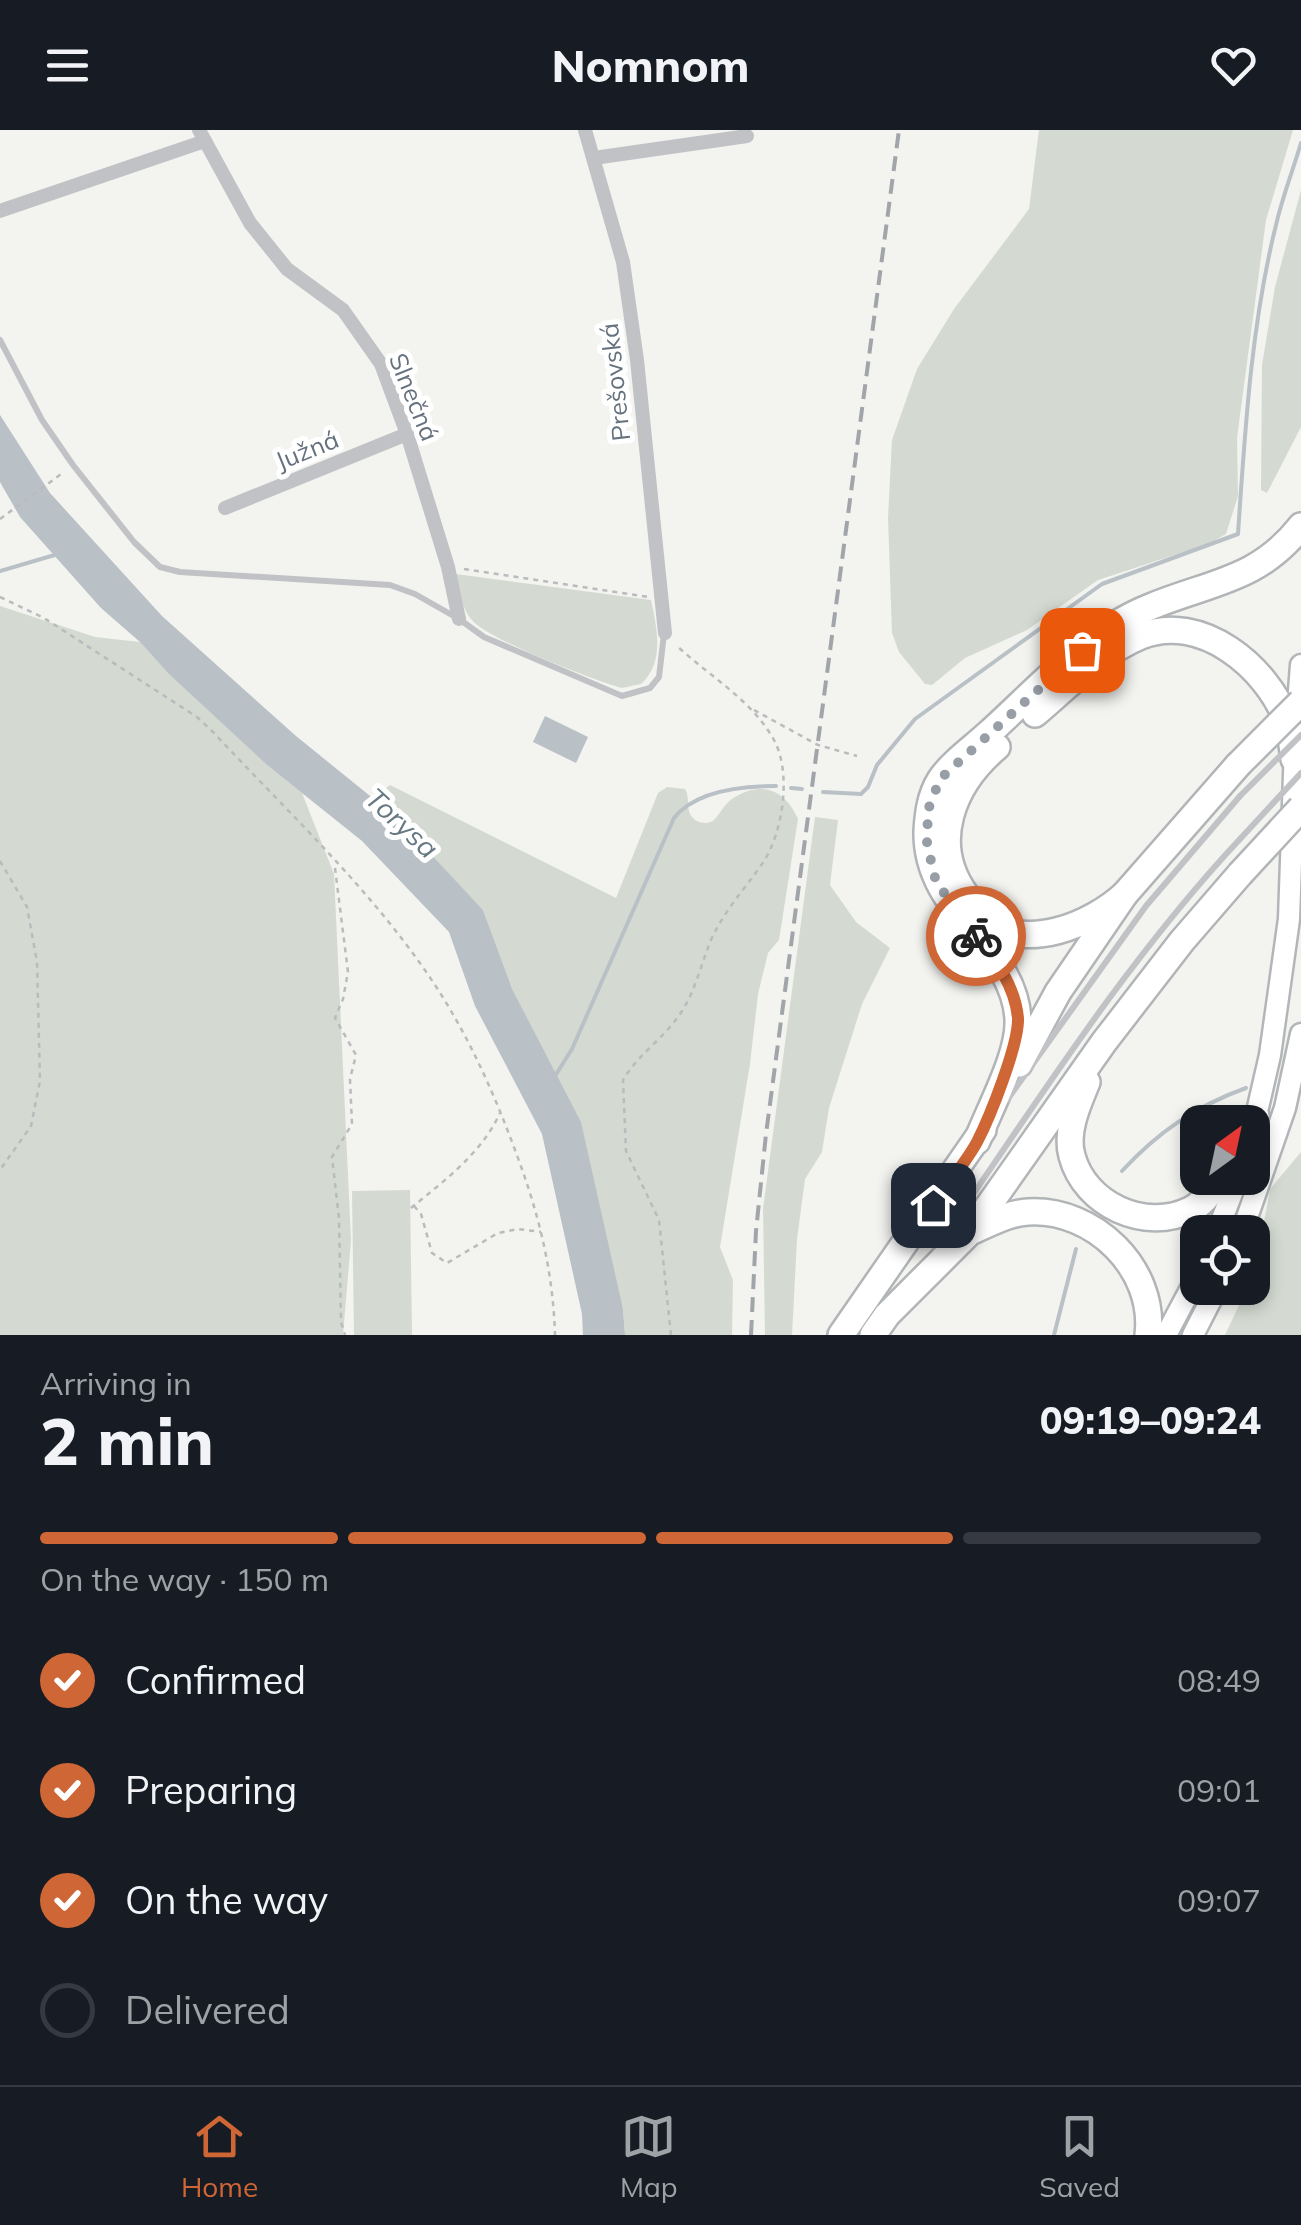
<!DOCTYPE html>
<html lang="en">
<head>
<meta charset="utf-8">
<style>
  :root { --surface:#171b24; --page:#20242c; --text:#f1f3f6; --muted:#9ea1a6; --line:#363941; --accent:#cf6635 }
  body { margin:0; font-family:Mulish,sans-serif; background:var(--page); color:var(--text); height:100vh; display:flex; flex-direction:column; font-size:38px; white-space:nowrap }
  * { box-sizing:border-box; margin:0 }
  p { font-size:32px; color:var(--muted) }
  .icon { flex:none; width:55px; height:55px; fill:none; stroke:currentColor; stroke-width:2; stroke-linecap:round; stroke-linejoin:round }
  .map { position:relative; height:1205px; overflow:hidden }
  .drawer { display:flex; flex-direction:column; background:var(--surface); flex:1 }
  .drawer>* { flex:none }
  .needle { width:65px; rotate:33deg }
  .controls { position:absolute; left:1180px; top:975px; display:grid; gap:20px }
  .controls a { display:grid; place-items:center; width:90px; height:90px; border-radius:20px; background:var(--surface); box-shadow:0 5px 15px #0003; font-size:50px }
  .pin { position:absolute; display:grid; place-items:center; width:85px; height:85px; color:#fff; margin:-42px; border-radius:20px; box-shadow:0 5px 15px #0006 }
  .courier { position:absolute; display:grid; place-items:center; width:100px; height:100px; margin:-50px; border:8px solid #cf6635; border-radius:50%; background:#fff; color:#222; box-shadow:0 2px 12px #0007 }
  .head em { font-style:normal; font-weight:800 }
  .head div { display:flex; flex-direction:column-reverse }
  .head { display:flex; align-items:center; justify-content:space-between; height:170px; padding:0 40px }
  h1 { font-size:65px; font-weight:800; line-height:75px }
  .bar { display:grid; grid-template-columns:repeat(4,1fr); gap:15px 10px; align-content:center; height:120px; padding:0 40px }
  .bar i { height:12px; border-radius:8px; background:var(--line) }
  .bar .current { background:var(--accent) }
  .bar p { grid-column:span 4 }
  ol { padding:0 40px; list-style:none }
  li { display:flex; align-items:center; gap:30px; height:110px }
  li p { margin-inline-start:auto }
  li .icon { padding:10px; border-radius:50%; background:var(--accent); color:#fff; stroke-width:4 }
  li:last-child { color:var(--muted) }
  li i { width:55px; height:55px; border:5px solid var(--line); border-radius:50% }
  header { display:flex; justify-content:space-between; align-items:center; height:130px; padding:0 40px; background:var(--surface); font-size:45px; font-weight:800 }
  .dock { display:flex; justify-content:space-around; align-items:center; height:140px; border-top:2px solid var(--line); background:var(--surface); font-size:28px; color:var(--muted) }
  .dock a { display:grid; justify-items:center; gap:5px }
  .dock .current { color:var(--accent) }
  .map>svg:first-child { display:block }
</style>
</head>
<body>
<header><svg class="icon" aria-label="menu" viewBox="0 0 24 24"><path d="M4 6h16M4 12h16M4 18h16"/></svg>Nomnom<svg class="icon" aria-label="heart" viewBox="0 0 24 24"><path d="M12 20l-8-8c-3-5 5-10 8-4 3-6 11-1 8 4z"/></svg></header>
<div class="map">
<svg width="1301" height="1205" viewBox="0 0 1301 1205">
  <rect width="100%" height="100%" fill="#f3f3f0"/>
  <g fill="#d4dad1">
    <polygon points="1039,0 1293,0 1266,90 1237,308 1238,366 1226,404 1208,414 1098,450 1027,500 965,528 932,555 925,554 899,522 892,503 888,388 892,310 917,239 954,179 1029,79"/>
    <polygon points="1301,60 1301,297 1267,363 1261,360 1261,355 1262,235 1275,157"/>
    <path d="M456,444l195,26c6,29 14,62 -10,84l-19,4c-26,-7 -138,-50 -151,-69 -10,-12 -11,-30 -15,-45z"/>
    <polygon points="0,476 95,507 140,512 170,544 267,635 302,663 334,744 351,1110 343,1205 0,1205"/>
    <path d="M390,655l226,113 42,-105 9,-6 18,2c6,10 0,21 8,29 4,5 15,7 21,2 7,-7 11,-18 21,-23 28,-17 51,-6 63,22l-19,121 -11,13 -10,41 -8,70 -30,183 13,33 -1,55h-107l-2,-27 -140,-398 -103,-106v-11z"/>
    <polygon points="815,687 838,690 830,755 856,792 890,818 862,874 829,978 822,1022 805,1049 797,1109 792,1205 765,1205 763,1079"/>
    <polygon points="1301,1022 1301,1205 1225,1205 1247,1158 1252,1158 1270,1059"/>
    <polygon points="410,1060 412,1205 354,1205 352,1061"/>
  </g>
  <g fill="#b9c1c6">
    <polygon points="0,285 50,363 162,486 296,606 396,687 483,780 512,859 581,992 623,1179 625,1205 583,1205 582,1184 542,1004 475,876 449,802 362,711 267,635 169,544 140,512 101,478 20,387 0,352"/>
    <polygon points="545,586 588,607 576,633 533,612"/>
  </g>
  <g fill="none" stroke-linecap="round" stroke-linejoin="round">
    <g stroke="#b9c1c6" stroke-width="4">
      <polyline points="0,441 58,424"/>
      <polyline points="791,658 802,659"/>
      <path d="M823,662l38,2 7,-7 9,-22 38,-46 187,-135 136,-50c7,-103 13,-209 38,-309 6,-27 17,-55 25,-82"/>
      <path d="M555,946l17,-27 102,-231c22,-28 68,-32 102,-32"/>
      <path d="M1122,1041c36,-39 74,-65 124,-83"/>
      <polyline points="1054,1205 1076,1119"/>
    </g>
    <g stroke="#b3b6b9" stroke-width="25">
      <g id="primary">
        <polyline points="1297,587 1301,535"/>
        <polyline points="1253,999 1270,925 1289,789 1295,616"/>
        <polyline points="1217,1102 1238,1048"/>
        <polyline points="1242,1102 1285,978 1301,904"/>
        <polyline points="1166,1205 1198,1145"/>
        <polyline points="1193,1205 1217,1158"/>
      </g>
    </g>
    <g stroke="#b2b5b8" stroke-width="30">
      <g id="highway">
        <path d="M1035,584c33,-28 65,-61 106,-78 60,-24 126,31 146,85 4,11 5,26 7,38"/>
        <path d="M997,617c-44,37 -69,96 -31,148 5,7 11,19 18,25 43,32 107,5 141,-26"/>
        <polyline points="1019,934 1058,862 1125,764 1238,635"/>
        <path d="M1087,952c-9,22 -22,50 -15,74 13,49 73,76 118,54 14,-6 22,-21 32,-32"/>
        <polyline points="1252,993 1256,986"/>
        <path d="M977,1011c13,-34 43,-87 41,-122 -4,-74 -93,-106 -91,-188 1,-17 3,-35 13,-51 11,-17 34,-33 49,-47 49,-44 98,-101 161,-126 60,-25 108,-26 151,-81"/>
        <path d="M970,1102c19,-8 38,-19 58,-20 66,-4 128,57 120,123"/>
        <polyline points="841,1205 983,1000"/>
        <polyline points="873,1205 887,1185 970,1102 1104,912 1182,811 1240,744"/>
      </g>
    </g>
    <g stroke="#b9bbbd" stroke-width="2.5" stroke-dasharray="5 5" stroke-linecap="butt">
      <polyline points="0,389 64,342"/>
      <polyline points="464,439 649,467"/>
      <path d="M0,467l44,21 153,99 16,15c71,76 149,149 209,234 40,56 69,119 93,184 23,61 38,119 40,185"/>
      <polyline points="754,580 818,615 857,626"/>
      <polyline points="0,731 27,777 37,832 40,951 31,996 0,1040"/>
      <polyline points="335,738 348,842 343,869 335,888 356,925 350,949 352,994 332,1027 339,1088 341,1192 345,1205"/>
      <polyline points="414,1076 421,1084 432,1123 447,1133 498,1103 518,1099 541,1102"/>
      <path d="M411,1078c34,-28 70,-54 89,-95"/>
      <path d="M671,1205l-12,-115 -33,-69 -3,-71c15,-26 43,-43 59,-69 14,-22 19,-47 29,-71 13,-29 33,-50 51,-76 21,-30 30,-91 12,-124 -23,-41 -64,-63 -98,-95"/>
    </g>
    <g stroke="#c0c2c5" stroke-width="6">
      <polyline points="0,210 42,290 73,335 134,412 160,437 180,442 390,455 415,464 459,489 484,507 622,566 650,558 659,547 664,504"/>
      <polyline points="1007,970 1146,776 1240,666"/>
      <path d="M935,1120c97,-140 188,-286 305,-411"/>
    </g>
    <g stroke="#c0c2c5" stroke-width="14">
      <polyline points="199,0 250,93 287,139 343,180 381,234 407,304 448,437 459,489"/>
      <polyline points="585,0 623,132 637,230 665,503"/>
      <polyline points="594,28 747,6"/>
      <polyline points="0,81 205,11"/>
      <polyline points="225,378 407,304"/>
    </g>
    <use href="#primary" stroke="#fff" stroke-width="20"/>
    <use href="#highway" stroke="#fff" stroke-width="25"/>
    <polyline stroke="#a1a5aa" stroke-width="4" stroke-dasharray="15 8" stroke-linecap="butt" points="751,1205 756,1101 766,1004 899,0"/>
    <g stroke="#b2b5b8" stroke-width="30" stroke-linecap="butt">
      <g id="highway-bridge">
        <polyline points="1238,635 1301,572"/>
        <polyline points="1240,744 1301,678"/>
      </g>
    </g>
    <g stroke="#c0c2c5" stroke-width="6">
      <polyline points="1240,666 1301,605"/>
      <polyline points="1240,709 1301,643"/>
    </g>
    <use href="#highway-bridge" stroke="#fff" stroke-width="25"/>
  </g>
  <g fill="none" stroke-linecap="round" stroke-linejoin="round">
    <polyline stroke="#979ea6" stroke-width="10" stroke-dasharray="0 18" points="976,806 936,752 927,714 928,680 940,649 1082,520"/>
    <path stroke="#cf6635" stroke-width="12" d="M933,1075c14,-21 32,-41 44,-63 13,-25 42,-98 41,-124 -3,-32 -22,-58 -42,-82"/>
  </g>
  <g text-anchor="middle" stroke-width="10" stroke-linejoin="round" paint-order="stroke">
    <g font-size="25" fill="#66717e" stroke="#fff">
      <text transform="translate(615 252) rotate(-96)" y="9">Prešovská</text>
      <text transform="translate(414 267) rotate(68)" y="9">Slnečná</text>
      <text transform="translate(307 320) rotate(-22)" y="9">Južná</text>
    </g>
    <g font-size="28" font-style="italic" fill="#667882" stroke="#fff">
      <text transform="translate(402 693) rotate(43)" y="10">Torysa</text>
    </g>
  </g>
</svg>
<div class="controls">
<a><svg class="needle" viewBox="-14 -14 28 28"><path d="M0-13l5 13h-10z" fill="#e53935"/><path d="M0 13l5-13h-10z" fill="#9ea1a6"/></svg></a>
<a><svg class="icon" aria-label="locate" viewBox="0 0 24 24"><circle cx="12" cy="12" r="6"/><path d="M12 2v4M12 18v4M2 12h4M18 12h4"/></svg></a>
</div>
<div class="pin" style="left:1082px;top:520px;background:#ea580c"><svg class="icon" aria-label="bag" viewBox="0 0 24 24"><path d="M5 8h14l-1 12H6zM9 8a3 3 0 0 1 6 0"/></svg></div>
<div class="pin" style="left:933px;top:1075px;background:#1f2937"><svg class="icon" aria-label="home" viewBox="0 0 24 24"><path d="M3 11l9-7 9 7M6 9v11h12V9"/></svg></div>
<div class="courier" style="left:976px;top:806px"><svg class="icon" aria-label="bike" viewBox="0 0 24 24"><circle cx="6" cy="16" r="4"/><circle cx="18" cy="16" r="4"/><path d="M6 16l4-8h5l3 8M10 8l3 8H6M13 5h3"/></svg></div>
</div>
<section class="drawer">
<div class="head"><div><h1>2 min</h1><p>Arriving in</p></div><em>09:19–09:24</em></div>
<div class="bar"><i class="current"></i><i class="current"></i><i class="current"></i><i></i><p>On the way · 150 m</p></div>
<ol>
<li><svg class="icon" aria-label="check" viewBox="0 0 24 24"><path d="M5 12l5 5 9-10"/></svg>Confirmed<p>08:49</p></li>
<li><svg class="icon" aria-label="check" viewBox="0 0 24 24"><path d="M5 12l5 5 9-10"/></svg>Preparing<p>09:01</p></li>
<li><svg class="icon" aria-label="check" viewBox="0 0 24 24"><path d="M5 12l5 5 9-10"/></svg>On the way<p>09:07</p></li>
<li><i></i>Delivered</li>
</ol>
</section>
<nav class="dock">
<a class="current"><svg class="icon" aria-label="home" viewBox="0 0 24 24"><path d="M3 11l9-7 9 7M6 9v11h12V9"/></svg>Home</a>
<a><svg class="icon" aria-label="map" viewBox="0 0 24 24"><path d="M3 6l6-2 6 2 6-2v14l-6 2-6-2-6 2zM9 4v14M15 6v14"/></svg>Map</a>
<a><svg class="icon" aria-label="saved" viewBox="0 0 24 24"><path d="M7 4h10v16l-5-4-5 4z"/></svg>Saved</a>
</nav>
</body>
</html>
